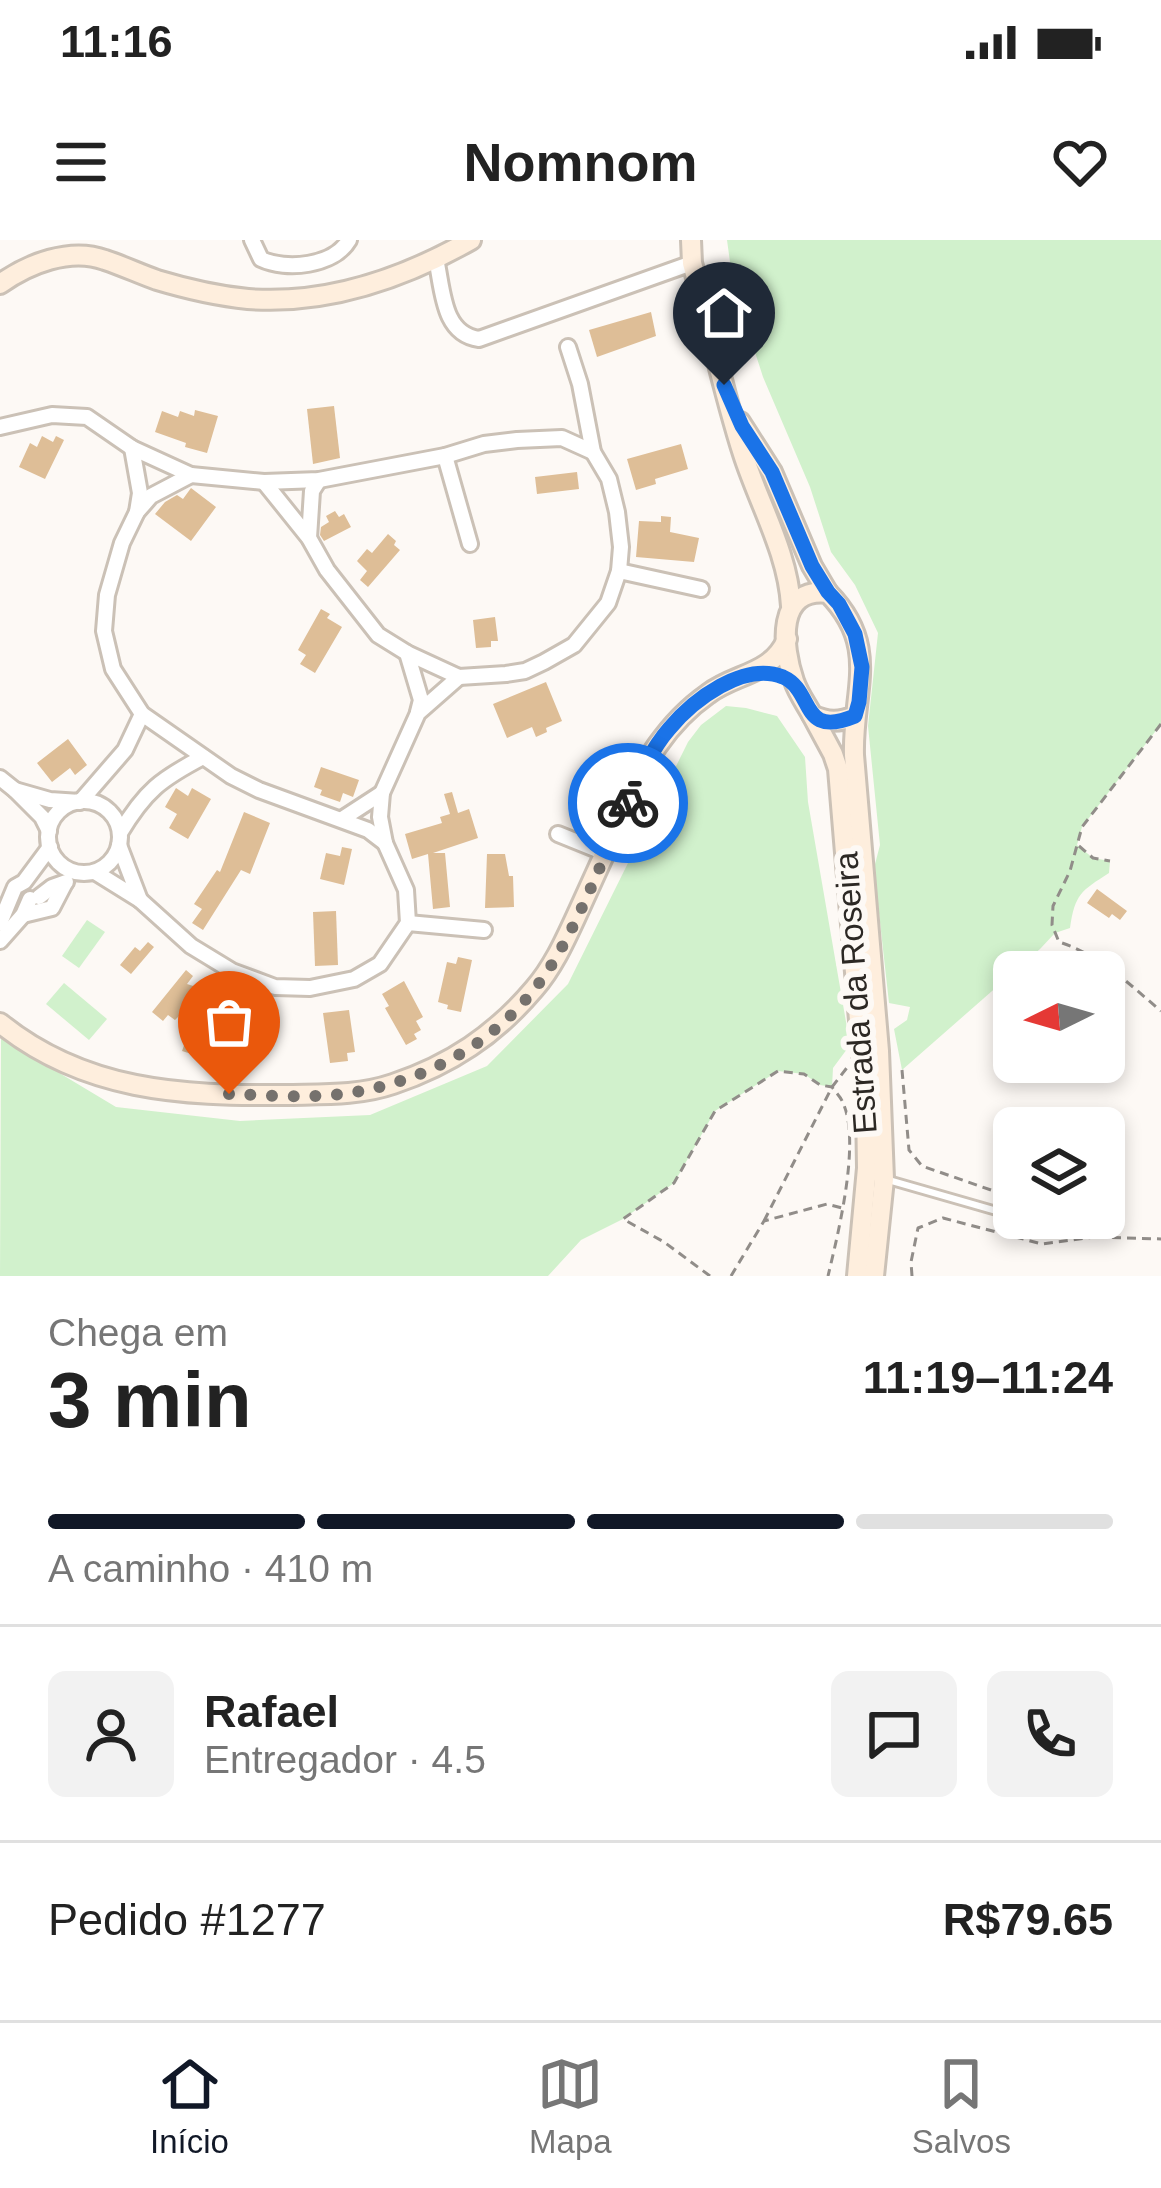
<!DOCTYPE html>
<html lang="pt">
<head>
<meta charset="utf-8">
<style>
  :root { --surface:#fff; --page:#f2f2f2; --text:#222; --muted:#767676; --line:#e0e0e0; --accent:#111827 }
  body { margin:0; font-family:Helvetica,sans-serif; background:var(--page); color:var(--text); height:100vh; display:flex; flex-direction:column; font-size:45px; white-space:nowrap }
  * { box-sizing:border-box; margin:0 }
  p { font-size:39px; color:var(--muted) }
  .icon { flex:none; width:66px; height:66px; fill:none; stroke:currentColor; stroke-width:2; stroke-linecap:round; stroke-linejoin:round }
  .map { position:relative; height:1036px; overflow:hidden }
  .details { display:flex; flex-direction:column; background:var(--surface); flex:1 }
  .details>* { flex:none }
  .needle { width:78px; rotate:265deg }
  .controls { position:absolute; left:993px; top:711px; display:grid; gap:24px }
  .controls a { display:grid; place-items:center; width:132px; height:132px; border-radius:18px; background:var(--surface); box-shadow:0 6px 18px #0003; font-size:60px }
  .pin { position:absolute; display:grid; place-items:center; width:102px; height:102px; color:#fff; margin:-123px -51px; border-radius:50% 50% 50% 0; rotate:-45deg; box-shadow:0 0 12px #0007 }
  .pin .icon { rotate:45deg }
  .courier { position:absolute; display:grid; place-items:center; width:120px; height:120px; margin:-60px; border:9px solid #1a73e8; border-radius:50%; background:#fff; color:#222; box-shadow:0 3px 15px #0007 }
  .headline em { font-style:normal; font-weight:800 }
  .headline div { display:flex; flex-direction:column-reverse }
  .headline { display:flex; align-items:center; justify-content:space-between; height:204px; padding:0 48px }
  h1 { font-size:78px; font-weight:800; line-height:90px }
  .bar { display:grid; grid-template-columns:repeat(4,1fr); gap:18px 12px; align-content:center; height:144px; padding:0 48px }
  .bar i { height:15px; border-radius:9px; background:var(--line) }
  .bar .active { background:var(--accent) }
  .bar p { grid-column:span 4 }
  .line { display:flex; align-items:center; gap:30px; padding:0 48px; border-top:3px solid var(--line) }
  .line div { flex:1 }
  .round { display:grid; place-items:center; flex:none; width:126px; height:126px; border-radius:18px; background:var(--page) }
  .status { display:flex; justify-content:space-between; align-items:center; height:84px; padding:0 60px; background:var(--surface); direction:ltr }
  .status svg { height:33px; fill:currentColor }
  header { display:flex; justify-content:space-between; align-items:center; height:156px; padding:0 48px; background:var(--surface); font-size:54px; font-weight:800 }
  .tabs { display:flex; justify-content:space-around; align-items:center; height:168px; border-top:3px solid var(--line); background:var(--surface); font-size:33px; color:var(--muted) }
  .tabs a { display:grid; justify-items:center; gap:6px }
  .tabs .active { color:var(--accent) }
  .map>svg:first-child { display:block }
</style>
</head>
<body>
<div class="status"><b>11:16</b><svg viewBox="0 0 49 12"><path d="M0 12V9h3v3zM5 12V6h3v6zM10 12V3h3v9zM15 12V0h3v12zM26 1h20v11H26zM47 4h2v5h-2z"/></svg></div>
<header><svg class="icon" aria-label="menu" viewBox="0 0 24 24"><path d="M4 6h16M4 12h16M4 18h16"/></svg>Nomnom<svg class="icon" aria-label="heart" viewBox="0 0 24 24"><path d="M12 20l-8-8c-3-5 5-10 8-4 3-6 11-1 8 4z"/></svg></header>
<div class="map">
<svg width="1161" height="1036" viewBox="0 0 1161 1036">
  <rect width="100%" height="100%" fill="#fdf9f5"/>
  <g fill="#d1f1cc">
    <path d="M727,0h434v484l-79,103 -5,18 16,13 17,3 -1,12c-28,18 -34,21 -39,55l-15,5 -15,16 -138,121 -8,-41 13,-9 3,-13 -21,-4 -15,-135 6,-23 -12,-119 10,-93 -23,-48 -24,-33 -21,-65 -47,-110 -30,-93z"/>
    <polygon points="726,466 746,468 777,476 805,517 808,562 850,805 833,828 832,847 820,845 804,834 778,831 715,871 674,943 623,979 581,1000 548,1036 0,1036 1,798 116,867 240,881 370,875 487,826 568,744 688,502 701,485"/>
    <polygon points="87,680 105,692 79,728 62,716"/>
    <polygon points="64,743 107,779 89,800 46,764"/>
  </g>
  <g fill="#debe97">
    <polygon points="651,72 656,96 597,117 589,90"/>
    <polygon points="334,166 340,218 313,224 307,169"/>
    <polygon points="195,170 218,176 207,213 185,207 186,203 155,192 162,171 178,177 180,171 194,176"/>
    <polygon points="42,196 53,202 56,196 64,200 45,239 19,227 30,203 37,207"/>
    <polygon points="681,204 688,229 655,239 656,244 636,250 627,219"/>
    <polygon points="577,232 579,249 537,254 535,237"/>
    <polygon points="191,248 216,267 191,301 155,274 165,262 177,255 183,259"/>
    <polygon points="335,271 339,277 344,274 351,287 324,301 320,295 321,287 329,282 326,276"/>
    <polygon points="661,276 671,277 670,292 699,298 694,322 636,317 639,281 661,282"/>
    <polygon points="388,294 396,301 394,305 400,310 368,347 360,340 367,331 357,321 367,309 372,313"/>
    <polygon points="321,369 330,374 327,378 342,387 315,433 300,424 306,415 298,410"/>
    <polygon points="495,377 498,401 491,401 491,407 476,408 473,380"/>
    <polygon points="546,442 562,481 546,488 547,492 536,497 532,487 507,498 493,464"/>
    <polygon points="68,499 87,525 75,535 70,528 52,542 37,523"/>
    <polygon points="321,527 359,540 353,557 343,553 340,562 320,555 322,550 314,547"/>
    <polygon points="176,548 188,556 192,548 211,559 188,599 169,588 177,574 165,567"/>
    <polygon points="452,552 458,573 469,569 478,598 433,613 445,613 450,667 433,669 428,614 412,619 405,594 442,583 440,577 450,574 444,554"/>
    <polygon points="244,572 270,583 250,634 241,630 203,690 192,683 202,669 194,664 217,630 220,632"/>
    <polygon points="342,607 352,609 344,645 320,639 326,613 340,616"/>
    <polygon points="487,614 505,614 509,636 513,636 514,667 485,668"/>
    <polygon points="1097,649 1127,671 1120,680 1112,674 1109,678 1087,663"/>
    <polygon points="336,671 338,725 315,726 313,672"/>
    <polygon points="148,702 154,707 131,734 120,725 135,707 140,711"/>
    <polygon points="458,717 472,720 461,772 447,769 448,765 438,762 447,722 456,724"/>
    <polygon points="186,730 193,736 187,744 227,757 220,777 238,778 247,770 254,771 253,786 243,816 211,805 207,819 182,811 191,786 179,776 175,780 168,775 163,781 152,772"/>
    <polygon points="404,741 423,777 416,781 421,790 414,794 417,799 406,805 385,768 389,766 382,754"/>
    <polygon points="349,770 355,812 347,813 348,821 330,823 323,773"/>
  </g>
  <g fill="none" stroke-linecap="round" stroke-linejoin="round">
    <polyline stroke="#d3cfcb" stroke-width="14" stroke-dasharray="14 7" stroke-linecap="butt" points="22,652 31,649"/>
    <g stroke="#cbc1b6" stroke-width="12">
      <g id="lane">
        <polyline points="885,939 1014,976"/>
        <polyline points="1020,978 1041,984"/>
      </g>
    </g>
    <g stroke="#cbc1b6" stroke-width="20">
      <g id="street">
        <path d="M252,0l9,19c25,12 73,7 88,-19"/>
        <path d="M436,19c7,30 6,75 43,80l213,-76"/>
        <polyline points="0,187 52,175 87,177 132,208 191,235 264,242 319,240 445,216 484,204 517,200 562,198 593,212"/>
        <polyline points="132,208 140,253 137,272"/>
        <polyline points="445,216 470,304"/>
        <polyline points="191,235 151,256 137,272 122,303 107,355 104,391 113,429 142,474 231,536 259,550 368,590 385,603"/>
        <polyline points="264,242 309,298 327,330 378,395 407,413 459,437 506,434 525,431 544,422 574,405 608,363 619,331 621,307 617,272 609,239 593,212 580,144 568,107"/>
        <polyline points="309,298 312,251 319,240"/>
        <polyline points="619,331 701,349"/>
        <polyline points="407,413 421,460 418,472"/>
        <polyline points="0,538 15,550"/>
        <circle cx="84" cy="597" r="36"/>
        <polyline points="342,579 382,553"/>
        <polyline points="49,591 42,577 15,550 50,560 80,562 125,510 142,474"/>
        <path d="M120,593c25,-42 41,-54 83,-76"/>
        <polyline points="558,594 605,613"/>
        <polyline points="95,632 140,660 119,605"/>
        <polyline points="39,657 52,647 66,642"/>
        <polyline points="140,660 191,706 232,731 275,747 310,748 354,739 380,724 408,683 406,650 385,603 380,577 382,553 418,473 459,437"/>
        <polyline points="23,675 52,668 65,643"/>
        <polyline points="0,683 15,647 24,642 50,607"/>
        <polyline points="408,683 484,690"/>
        <polyline points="0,701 23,675 30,659"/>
      </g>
    </g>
    <g stroke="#cbc1b6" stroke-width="24">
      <g id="secondary">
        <path d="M691,0l1,23c18,64 31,129 51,191 16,50 45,99 48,152"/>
        <path d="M0,44c28,-20 70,-37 105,-24 18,6 35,14 52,20 30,9 60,16 91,19 79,6 156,-21 223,-59"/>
        <polyline points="740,182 772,232 812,326 828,353"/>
        <polyline points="812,475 833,514 838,529 866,864 867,928 857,1036"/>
        <path d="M855,476c-15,6 -27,7 -43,-1 -6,-11 -14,-22 -18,-34 -12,-35 -18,-94 34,-88 53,54 24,98 26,162l25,296 5,128 -10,97"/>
        <path d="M0,783c84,68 181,73 285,72 36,-1 73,1 108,-11 57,-19 102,-49 141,-95 20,-23 32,-51 45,-79 15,-33 30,-66 45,-99 10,-22 19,-45 33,-65 14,-20 31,-38 51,-52 27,-21 64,-19 79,-55"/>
      </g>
    </g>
    <g stroke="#918d89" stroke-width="3" stroke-dasharray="9 6" stroke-linecap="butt">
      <path d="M1161,484l-79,103 -12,44 -17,35 -1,19 7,17c41,13 70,42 102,69"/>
      <polyline points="1079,606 1093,618 1110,621"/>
      <polyline points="902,830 909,910 922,926 1014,958"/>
      <polyline points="764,981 832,847 849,825"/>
      <polyline points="1050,986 1088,995"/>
      <polyline points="1097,997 1161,999"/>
      <path d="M710,1036l-46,-34 -41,-23 51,-36 41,-72 63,-40 26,3 16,11 12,2c4,6 9,10 11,16 18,39 -5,131 -15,173"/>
      <polyline points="731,1036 764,981 827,964 842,968"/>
      <polyline points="912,1036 911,1022 918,988 943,978 1042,1004 1095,997 1067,978"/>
    </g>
    <use href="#lane" stroke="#fff" stroke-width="6"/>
    <use href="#street" stroke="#fff" stroke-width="14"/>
    <use href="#secondary" stroke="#feeedd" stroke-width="18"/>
  </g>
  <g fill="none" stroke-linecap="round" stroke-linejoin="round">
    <path stroke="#75716d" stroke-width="12" stroke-dasharray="0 21.6" d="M229,854c39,1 81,5 120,-1 74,-11 142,-47 188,-107 38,-50 64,-125 91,-183"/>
    <path stroke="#1a73e8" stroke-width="15" d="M628,563c11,-25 22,-52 41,-74 24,-29 75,-68 114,-52 32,14 16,62 72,39l4,-14 3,-35 -7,-33 -16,-30 -11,-12 -16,-26 -40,-94 -30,-46 -18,-41"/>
  </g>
  <g text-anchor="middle" stroke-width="12" stroke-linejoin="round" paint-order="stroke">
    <g font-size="33" fill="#2c2824" stroke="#fdf9f5">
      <text transform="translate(855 753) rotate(-94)" y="12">Estrada da Roseira</text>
    </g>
  </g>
</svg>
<div class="controls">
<a><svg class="needle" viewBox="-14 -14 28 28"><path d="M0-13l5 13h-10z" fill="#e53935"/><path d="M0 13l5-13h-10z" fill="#767676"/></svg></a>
<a><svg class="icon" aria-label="layers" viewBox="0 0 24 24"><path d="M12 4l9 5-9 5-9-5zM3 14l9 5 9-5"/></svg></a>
</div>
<div class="pin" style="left:229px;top:854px;background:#ea580c"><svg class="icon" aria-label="bag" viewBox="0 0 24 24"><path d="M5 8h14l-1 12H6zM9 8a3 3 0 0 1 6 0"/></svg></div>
<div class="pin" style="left:724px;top:145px;background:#1f2937"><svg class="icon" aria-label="home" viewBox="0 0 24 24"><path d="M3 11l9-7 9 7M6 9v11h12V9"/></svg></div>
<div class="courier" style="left:628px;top:563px"><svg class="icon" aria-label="bike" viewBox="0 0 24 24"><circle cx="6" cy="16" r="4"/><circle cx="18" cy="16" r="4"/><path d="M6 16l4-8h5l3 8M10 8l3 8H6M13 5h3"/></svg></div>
</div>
<section class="details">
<div class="headline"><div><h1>3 min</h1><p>Chega em</p></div><em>11:19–11:24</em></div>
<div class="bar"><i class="active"></i><i class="active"></i><i class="active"></i><i></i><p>A caminho · 410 m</p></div>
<div class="line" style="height:216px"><a class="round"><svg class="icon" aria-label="person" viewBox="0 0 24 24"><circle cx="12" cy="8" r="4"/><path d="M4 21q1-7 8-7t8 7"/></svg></a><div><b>Rafael</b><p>Entregador · 4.5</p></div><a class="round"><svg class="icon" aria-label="chat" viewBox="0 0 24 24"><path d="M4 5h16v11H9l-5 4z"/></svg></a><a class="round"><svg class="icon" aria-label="phone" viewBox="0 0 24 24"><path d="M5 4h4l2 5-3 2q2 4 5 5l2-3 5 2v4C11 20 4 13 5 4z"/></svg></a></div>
<div class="line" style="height:156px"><div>Pedido #1277</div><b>R$79.65</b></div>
</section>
<nav class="tabs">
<a class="active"><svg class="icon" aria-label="home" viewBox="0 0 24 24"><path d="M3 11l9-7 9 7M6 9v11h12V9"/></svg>Início</a>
<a><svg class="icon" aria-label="map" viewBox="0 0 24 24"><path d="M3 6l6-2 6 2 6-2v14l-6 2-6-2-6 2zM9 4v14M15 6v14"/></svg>Mapa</a>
<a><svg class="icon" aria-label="saved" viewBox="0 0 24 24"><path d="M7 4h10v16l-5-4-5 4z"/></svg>Salvos</a>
</nav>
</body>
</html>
